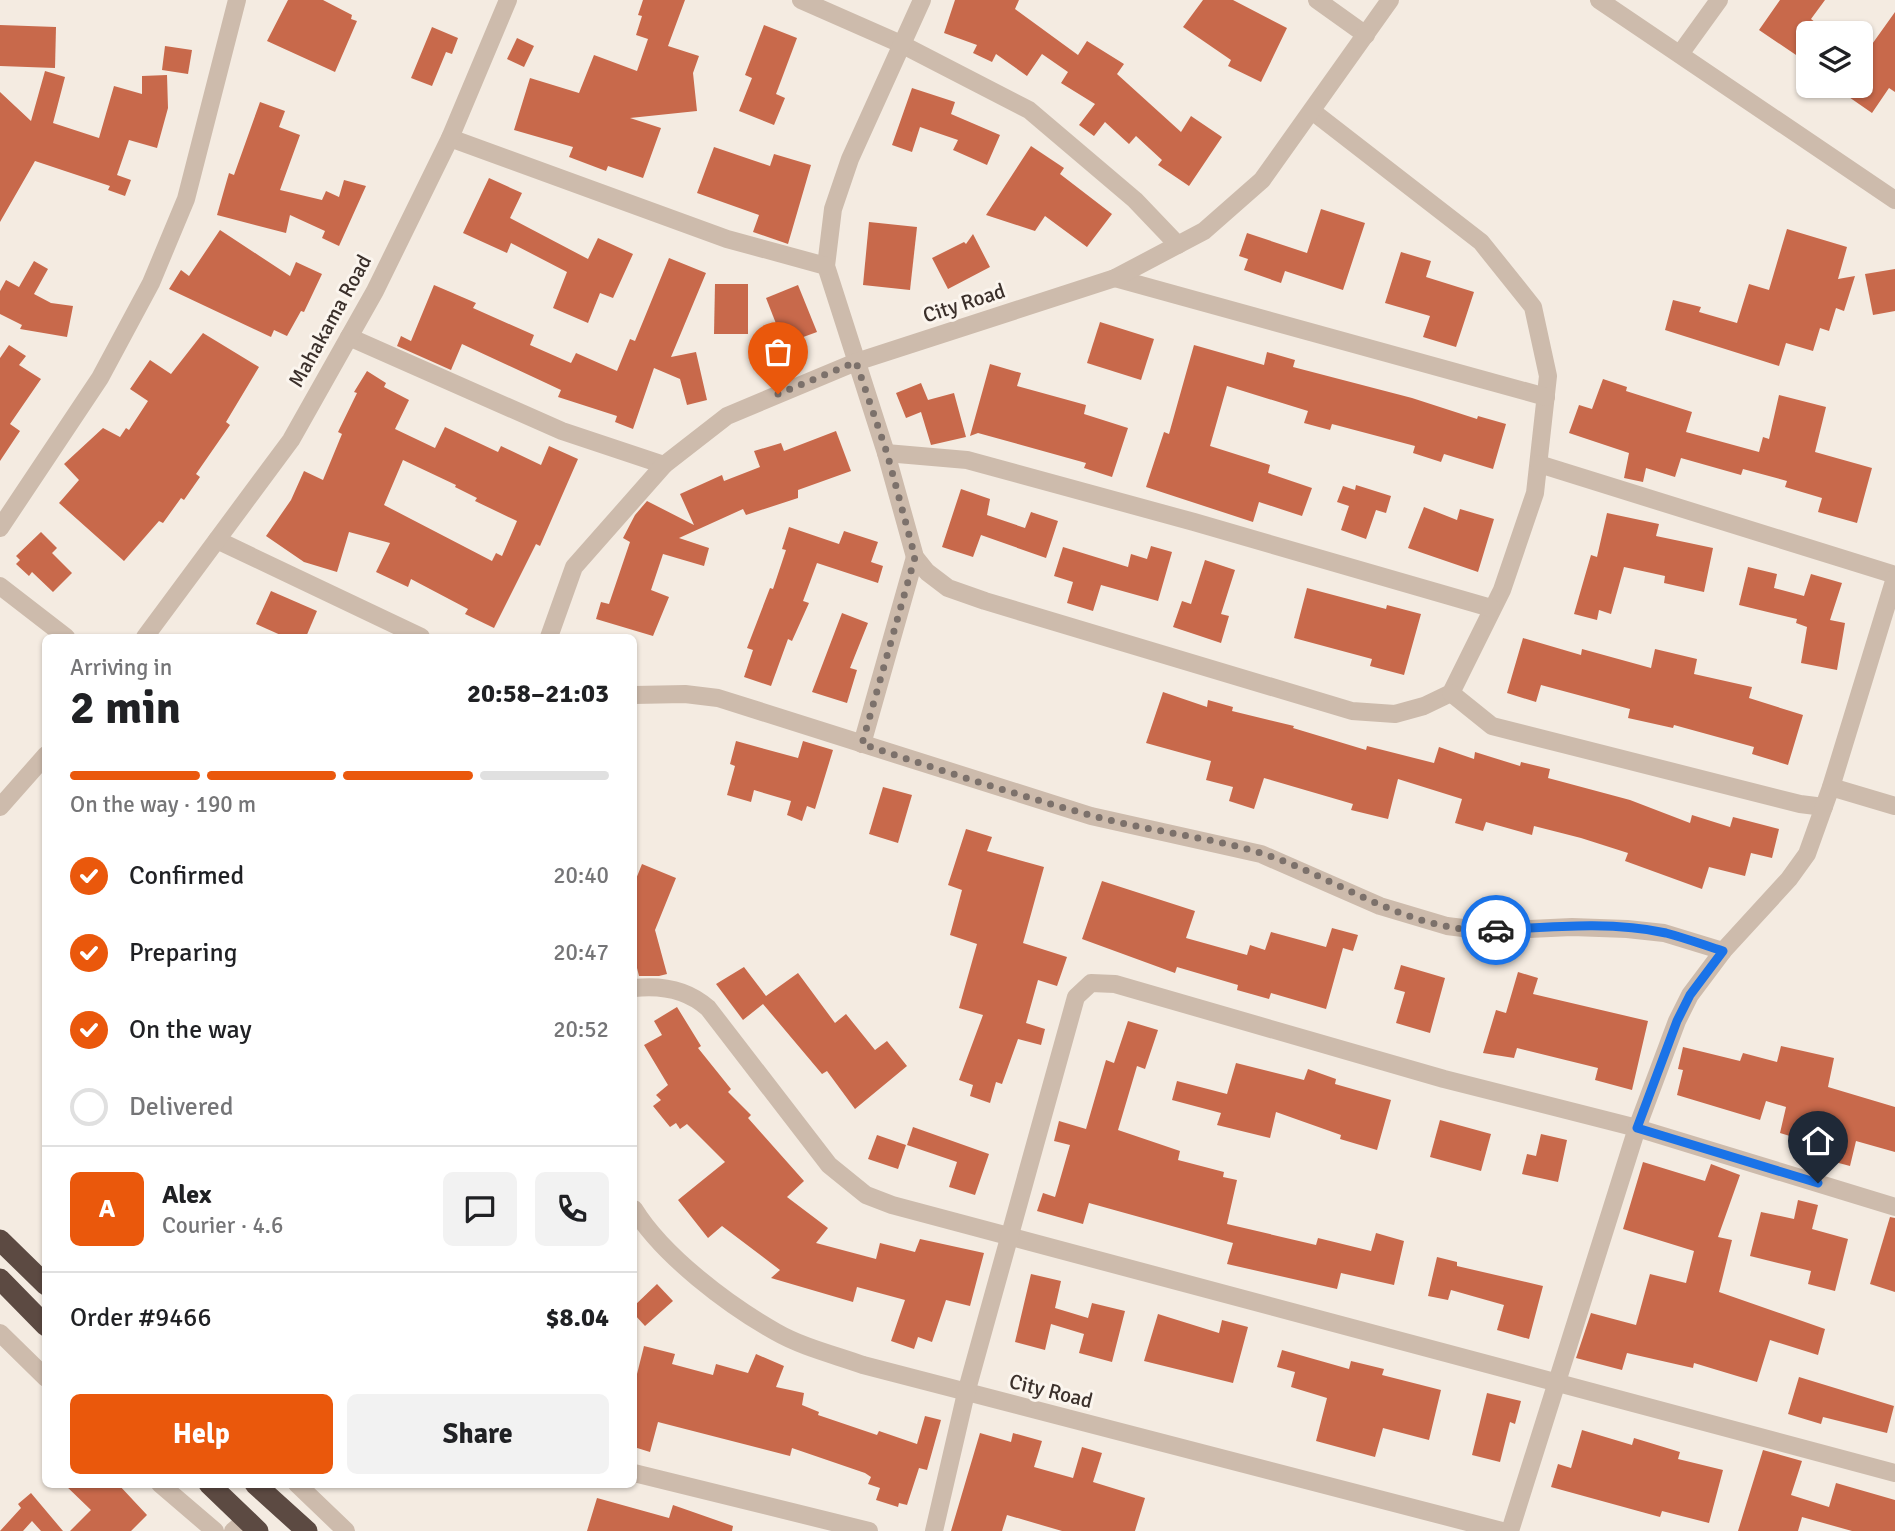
<!DOCTYPE html>
<html lang="en">
<head>
<meta charset="utf-8">
<style>
  :root { --surface:#fff; --page:#f2f2f2; --text:#202124; --muted:#757577; --line:#e0e0e0; --accent:#ea580c }
  body { margin:0; font-family:Signika,sans-serif; background:var(--page); color:var(--text); height:100vh; display:flex; flex-direction:column; font-size:26px; white-space:nowrap }
  * { box-sizing:border-box; margin:0 }
  p { font-size:23px; color:var(--muted) }
  .icon { flex:none; width:38px; height:38px; fill:none; stroke:currentColor; stroke-width:2; stroke-linecap:round; stroke-linejoin:round }
  .map { position:relative; flex:1; overflow:hidden }
  .panel { position:absolute; left:42px; top:634px; width:595px; height:854px; display:flex; flex-direction:column; background:var(--surface); border-radius:10px; box-shadow:0 2px 5px #0004 }
  .panel>* { flex:none }
  .tools { position:absolute; left:1796px; top:21px; display:grid; gap:14px }
  .tools a { display:grid; place-items:center; width:77px; height:77px; border-radius:10px; background:var(--surface); box-shadow:0 2px 5px #0004; font-size:35px }
  .pin { position:absolute; display:grid; place-items:center; width:60px; height:60px; color:#fff; margin:-72px -30px; border-radius:50% 50% 50% 0; rotate:-45deg; box-shadow:0 0 7px #0007 }
  .pin .icon { rotate:45deg }
  .courier { position:absolute; display:grid; place-items:center; width:70px; height:70px; margin:-35px; border:5px solid #1a73e8; border-radius:50%; background:#fff; color:#222; box-shadow:0 2px 9px #0007 }
  .head em { font-style:normal; font-weight:700 }
  .head div { display:flex; flex-direction:column-reverse }
  .head { display:flex; align-items:center; justify-content:space-between; height:119px; padding:0 28px }
  h1 { font-size:46px; font-weight:700; line-height:52px }
  .bar { display:grid; grid-template-columns:repeat(4,1fr); gap:10px 7px; align-content:center; height:84px; padding:0 28px }
  .bar i { height:9px; border-radius:5px; background:var(--line) }
  .bar .current { background:var(--accent) }
  .bar p { grid-column:span 4 }
  .line { display:flex; align-items:center; gap:18px; padding:0 28px; border-top:2px solid var(--line) }
  .line div { flex:1 }
  .round { display:grid; place-items:center; flex:none; width:74px; height:74px; border-radius:10px; background:var(--page) }
  ol { padding:0 28px; list-style:none }
  li { display:flex; align-items:center; gap:21px; height:77px }
  li p { margin-inline-start:auto }
  li .icon { padding:7px; border-radius:50%; background:var(--accent); color:#fff; stroke-width:4 }
  li:last-child { color:var(--muted) }
  li i { width:38px; height:38px; border:4px solid var(--line); border-radius:50% }
  .action { display:flex; gap:14px; margin-top:auto; padding:14px 28px }
  .action a { flex:1; height:80px; border-radius:10px; background:var(--accent); color:#fff; font-size:28px; font-weight:700; line-height:80px; text-align:center }
  .action a+a { background:var(--page); color:var(--text) }
  .map>svg:first-child { display:block }
</style>
</head>
<body>
<div class="map">
<svg width="1895" height="1531" viewBox="0 0 1895 1531">
  <rect width="100%" height="100%" fill="#f4ebe1"/>
  <g fill="#c8694b" fill-rule="evenodd">
    <polygon points="288,0 323,0 352,15 351,19 357,21 335,72 267,41"/>
    <polygon points="643,0 685,0 668,46 699,56 693,73 697,111 630,118 661,128 643,178 608,166 606,171 569,157 573,147 514,130 530,78 579,93 594,55 637,71 648,39 636,35 642,16 638,15"/>
    <polygon points="955,0 1019,0 1015,9 1078,55 1087,41 1124,64 1117,74 1181,132 1191,116 1222,137 1189,186 1158,165 1162,160 1136,136 1129,144 1105,122 1094,136 1079,125 1095,104 1061,83 1068,72 1042,54 1027,76 996,54 992,62 973,53 977,45 944,33"/>
    <polygon points="1203,0 1233,0 1287,28 1261,82 1228,66 1231,60 1183,27"/>
    <polygon points="1780,0 1825,0 1811,19 1820,26 1815,33 1808,33 1808,44 1799,57 1759,30"/>
    <polygon points="1895,12 1895,92 1889,88 1872,113 1833,86 1860,86 1860,61"/>
    <polygon points="0,25 56,27 55,68 0,66"/>
    <polygon points="764,25 797,38 776,94 785,98 774,125 739,111 752,78 745,75"/>
    <polygon points="432,27 458,38 452,54 446,52 432,86 411,78"/>
    <polygon points="517,38 534,46 524,67 507,59"/>
    <polygon points="165,46 192,50 188,74 162,70"/>
    <polygon points="45,71 65,77 53,123 99,138 114,86 142,94 142,76 167,75 168,108 157,148 129,140 117,175 131,180 125,196 108,190 110,186 35,161 0,222 0,92 31,121"/>
    <polygon points="912,88 955,102 951,114 1000,135 987,165 953,150 958,140 920,127 912,152 892,145"/>
    <polygon points="260,102 285,111 279,127 300,135 280,190 322,200 326,191 339,197 344,180 366,186 339,246 322,238 325,231 290,215 286,233 217,215 229,173 234,175"/>
    <polygon points="1031,146 1064,168 1060,174 1112,214 1087,247 1045,216 1035,231 986,215"/>
    <polygon points="714,147 770,166 774,154 811,165 788,244 753,232 759,215 697,193"/>
    <polygon points="489,178 522,193 510,218 588,259 598,238 633,254 613,298 600,293 588,323 553,308 567,272 511,243 507,253 463,233"/>
    <polygon points="1321,209 1365,223 1343,290 1285,271 1281,283 1244,270 1248,259 1239,256 1247,233 1307,253"/>
    <polygon points="869,222 917,227 910,290 863,285"/>
    <polygon points="1787,229 1847,247 1838,279 1855,276 1844,311 1836,308 1829,331 1820,328 1813,351 1786,343 1779,366 1665,330 1673,300 1701,307 1699,312 1737,323 1749,284 1769,290"/>
    <polygon points="220,230 290,276 296,262 322,274 304,312 301,311 287,336 274,330 271,337 169,289 181,270 189,276"/>
    <polygon points="973,234 990,267 948,289 932,258 964,242 966,244"/>
    <polygon points="1401,252 1431,261 1426,277 1474,292 1456,347 1423,337 1430,316 1385,303"/>
    <polygon points="669,258 706,273 671,357 696,352 707,400 687,405 680,379 654,368 633,429 615,422 617,416 558,397 561,390 462,344 451,370 397,346 401,336 411,341 434,285 476,303 473,308 534,335 530,345 571,363 576,353 617,371 630,339 635,341"/>
    <polygon points="34,261 48,269 34,294 51,303 73,306 67,337 20,329 22,325 0,314 0,291 6,280 19,287"/>
    <polygon points="1895,269 1895,311 1873,315 1865,274"/>
    <polygon points="715,284 748,284 748,334 714,334"/>
    <polygon points="798,285 817,332 784,344 766,298"/>
    <polygon points="1100,322 1154,339 1141,380 1087,363"/>
    <polygon points="203,333 259,367 226,422 230,425 196,474 200,477 184,500 181,498 163,523 159,521 124,561 59,503 79,480 64,464 103,428 120,437 126,428 129,430 148,401 130,389 150,360 171,374"/>
    <polygon points="9,345 26,356 19,365 41,379 10,424 20,431 0,461 0,358"/>
    <polygon points="1194,345 1264,365 1267,352 1295,360 1293,367 1412,398 1477,419 1478,416 1506,424 1493,469 1444,454 1441,462 1413,453 1415,446 1332,424 1330,430 1304,423 1308,411 1227,386 1210,446 1270,465 1268,473 1312,488 1302,516 1259,502 1253,522 1146,487 1164,432 1169,434"/>
    <polygon points="990,364 1021,373 1017,386 1086,405 1084,414 1128,428 1112,477 1084,468 1086,463 978,433 970,436"/>
    <path d="M367,371l19,12 -2,4 25,13 -14,29 40,19 10,-21 53,25 3,-6 40,19 8,-19 29,13 -38,87 -4,-2 -42,84 -29,-14 3,-5 -57,-30 -3,8 -32,-15 14,-29 -41,-11 -12,40 -33,-10 -38,-26 25,-36 13,-29 19,9 19,-46 -4,-2 19,-39 -3,-1zM403,460l53,25 -1,2 22,11 -2,3 42,20 -15,35 -6,-3 -4,8 -108,-56z"/>
    <polygon points="1603,379 1627,387 1626,391 1692,412 1686,432 1759,452 1763,437 1769,439 1779,395 1826,407 1815,452 1872,468 1857,523 1818,512 1822,498 1785,487 1787,481 1743,469 1741,475 1681,458 1675,477 1646,468 1643,482 1624,478 1629,453 1569,433 1579,405 1592,409"/>
    <polygon points="921,383 928,400 954,393 966,437 931,445 921,412 906,418 896,393"/>
    <polygon points="836,431 851,471 798,490 798,498 746,515 743,509 679,538 709,548 704,566 663,554 651,590 669,597 653,636 596,619 601,602 609,604 630,542 623,538 635,515 647,501 694,525 680,494 722,475 724,481 760,467 754,451 781,443 784,451"/>
    <polygon points="1356,485 1391,496 1386,513 1376,510 1366,539 1341,530 1349,506 1337,502 1343,486 1355,490"/>
    <polygon points="961,489 990,499 987,515 1025,528 1031,512 1058,521 1046,558 981,535 973,557 942,547"/>
    <polygon points="1424,507 1457,520 1460,509 1494,519 1478,572 1408,548"/>
    <polygon points="1607,513 1659,524 1656,536 1713,548 1704,592 1664,583 1665,576 1624,567 1611,614 1599,610 1597,620 1574,614 1591,555 1597,557"/>
    <polygon points="789,527 839,544 844,531 878,542 871,562 883,566 878,583 817,563 803,601 809,603 792,641 788,639 771,686 744,677 753,650 747,648 770,588 773,589 786,550 782,549"/>
    <polygon points="41,532 57,548 52,553 72,573 53,592 32,572 29,576 16,564 20,560 16,556"/>
    <polygon points="1151,546 1172,552 1158,601 1101,585 1093,611 1067,603 1073,582 1054,576 1063,547 1128,567 1131,554 1147,559"/>
    <polygon points="1205,560 1235,570 1221,614 1229,616 1221,643 1173,627 1182,601 1191,604"/>
    <polygon points="1748,567 1777,574 1774,588 1804,596 1811,574 1842,583 1830,620 1845,623 1837,670 1801,663 1807,627 1796,623 1797,619 1739,605"/>
    <polygon points="1307,588 1386,609 1387,605 1421,614 1404,675 1370,666 1372,659 1294,638"/>
    <polygon points="271,591 317,611 306,637 285,637 256,624"/>
    <polygon points="842,613 868,623 850,668 857,670 847,703 812,692"/>
    <polygon points="1523,638 1581,655 1582,649 1651,668 1655,649 1697,659 1694,674 1752,687 1749,698 1803,715 1788,765 1752,754 1754,747 1674,725 1673,728 1628,718 1630,709 1541,685 1536,702 1507,693"/>
    <polygon points="1163,692 1207,707 1208,700 1233,707 1232,711 1294,726 1293,728 1366,750 1367,746 1434,763 1439,747 1474,759 1475,752 1520,766 1521,762 1550,769 1548,778 1630,800 1690,823 1692,815 1730,827 1733,817 1779,829 1772,858 1751,853 1745,876 1709,867 1702,889 1625,861 1628,853 1581,838 1534,826 1532,835 1486,822 1483,831 1455,823 1462,799 1398,779 1388,819 1351,810 1353,804 1264,778 1254,809 1229,801 1233,787 1206,780 1211,761 1146,743"/>
    <polygon points="736,741 798,758 803,741 833,750 815,809 807,806 802,821 787,815 791,801 754,790 751,802 727,795 735,766 730,764"/>
    <polygon points="883,787 912,795 898,843 869,834"/>
    <polygon points="966,829 992,837 987,851 1044,867 1023,943 1067,957 1057,986 1038,980 1026,1023 1045,1029 1041,1045 1018,1039 1002,1084 996,1082 990,1103 970,1096 973,1085 959,1080 983,1015 959,1008 977,944 950,935 962,890 948,885"/>
    <polygon points="642,864 676,878 655,930 667,974 659,976 639,976 634,956 634,884"/>
    <polygon points="1102,881 1195,911 1186,938 1247,955 1250,945 1265,950 1271,932 1326,947 1332,928 1358,935 1353,951 1343,948 1326,1009 1271,993 1269,999 1237,990 1238,985 1177,967 1175,973 1082,939"/>
    <polygon points="1401,965 1445,978 1430,1033 1396,1023 1405,992 1394,989"/>
    <polygon points="744,967 766,996 798,973 835,1023 846,1014 875,1050 887,1041 907,1066 855,1109 827,1071 822,1074 763,1004 743,1020 716,984"/>
    <polygon points="1518,972 1538,978 1533,994 1648,1021 1632,1090 1595,1080 1598,1068 1517,1048 1514,1058 1483,1053 1496,1010 1506,1013"/>
    <polygon points="677,1007 701,1046 698,1048 731,1089 728,1092 751,1115 748,1118 804,1181 787,1197 828,1228 816,1243 876,1259 880,1243 915,1252 920,1239 984,1253 970,1306 946,1300 932,1342 918,1337 914,1349 891,1341 905,1300 857,1287 853,1302 771,1278 780,1270 722,1226 708,1238 678,1200 725,1162 687,1124 680,1129 676,1123 670,1127 653,1106 661,1100 656,1095 668,1085 644,1045 662,1035 654,1021"/>
    <polygon points="1128,1021 1158,1030 1145,1069 1137,1066 1118,1130 1180,1151 1178,1160 1224,1172 1223,1177 1237,1180 1227,1224 1316,1245 1318,1238 1371,1251 1376,1233 1404,1241 1394,1285 1341,1273 1337,1289 1227,1264 1233,1243 1089,1203 1083,1224 1037,1211 1043,1193 1055,1197 1070,1145 1054,1141 1059,1121 1086,1129 1106,1060 1114,1063"/>
    <polygon points="1781,1046 1834,1058 1828,1087 1895,1107 1895,1152 1856,1141 1850,1166 1820,1158 1823,1146 1780,1133 1786,1107 1766,1101 1760,1120 1677,1095 1683,1070 1678,1069 1683,1047 1740,1061 1743,1053 1777,1062"/>
    <polygon points="1236,1063 1304,1080 1308,1069 1336,1079 1335,1084 1391,1100 1377,1150 1340,1139 1341,1135 1276,1112 1270,1138 1217,1125 1221,1113 1172,1100 1177,1081 1227,1094"/>
    <polygon points="1440,1120 1491,1134 1481,1171 1430,1157"/>
    <polygon points="913,1127 989,1154 975,1195 949,1187 957,1162 907,1145"/>
    <polygon points="1541,1134 1567,1140 1558,1182 1522,1174 1527,1154 1536,1156"/>
    <polygon points="877,1135 906,1145 898,1169 868,1159"/>
    <polygon points="1643,1162 1705,1181 1711,1164 1740,1175 1718,1237 1732,1240 1719,1292 1825,1329 1818,1355 1770,1340 1757,1382 1694,1363 1693,1368 1627,1353 1622,1370 1576,1358 1591,1313 1636,1325 1650,1274 1686,1283 1694,1251 1623,1229"/>
    <polygon points="1798,1200 1818,1205 1812,1229 1848,1239 1835,1291 1808,1284 1811,1271 1750,1256 1761,1212 1794,1219"/>
    <polygon points="1890,1217 1895,1218 1895,1292 1870,1284"/>
    <polygon points="1437,1257 1457,1262 1457,1266 1543,1286 1529,1339 1497,1330 1504,1305 1451,1290 1448,1300 1428,1296"/>
    <polygon points="1031,1274 1061,1281 1055,1308 1088,1318 1092,1303 1125,1311 1112,1362 1079,1353 1084,1334 1051,1324 1045,1350 1015,1342"/>
    <polygon points="657,1284 673,1301 645,1326 634,1314 634,1306"/>
    <polygon points="1158,1314 1219,1333 1222,1320 1248,1327 1233,1383 1144,1361"/>
    <polygon points="644,1346 675,1354 672,1364 713,1375 716,1364 748,1373 756,1354 784,1366 776,1387 804,1393 802,1405 819,1412 818,1415 877,1435 879,1431 917,1444 925,1416 941,1420 927,1470 919,1468 907,1505 899,1503 898,1507 876,1500 880,1488 868,1484 871,1477 865,1473 792,1448 790,1456 658,1422 650,1452 634,1447 634,1386"/>
    <polygon points="1282,1350 1349,1369 1351,1361 1384,1369 1382,1375 1441,1390 1429,1440 1383,1428 1375,1457 1316,1441 1327,1398 1291,1387 1295,1372 1277,1367"/>
    <polygon points="1799,1377 1894,1406 1887,1433 1823,1417 1821,1424 1788,1414"/>
    <polygon points="1487,1393 1521,1401 1515,1424 1510,1422 1500,1462 1472,1455"/>
    <polygon points="1582,1430 1632,1445 1634,1438 1680,1452 1678,1459 1723,1470 1709,1523 1662,1511 1660,1517 1551,1487 1558,1464 1571,1468"/>
    <polygon points="980,1433 1011,1442 1013,1433 1042,1441 1034,1467 1073,1478 1082,1447 1102,1453 1093,1482 1145,1498 1135,1531 1062,1531 1007,1515 1002,1531 951,1531"/>
    <polygon points="1763,1450 1802,1461 1791,1495 1829,1507 1836,1483 1895,1500 1895,1531 1852,1531 1802,1517 1798,1531 1738,1531"/>
    <polygon points="64,1484 118,1484 147,1515 131,1531 70,1531 91,1510"/>
    <polygon points="31,1493 63,1531 41,1531 32,1521 23,1531 0,1531 21,1508 18,1504"/>
    <polygon points="597,1498 669,1518 673,1505 733,1526 732,1531 587,1531"/>
  </g>
  <g fill="none" stroke-linecap="round" stroke-linejoin="round">
    <g stroke="#cdbbac" stroke-width="18">
      <polyline points="801,0 901,44 1029,110 1135,200 1178,245"/>
      <polyline points="922,0 850,159 833,209 826,266 886,453 915,557 927,572 948,588 985,601 1352,711 1395,714 1424,706 1451,693 1502,590 1535,493 1548,376 1533,307 1481,242 1312,111"/>
      <polyline points="1317,0 1366,35"/>
      <polyline points="1599,0 1895,200"/>
      <polyline points="1680,54 1719,0"/>
      <polyline points="450,138 727,239 826,266"/>
      <polyline points="1115,278 1546,397"/>
      <polyline points="349,337 562,431 664,465"/>
      <polyline points="886,453 967,460 1194,522 1491,608"/>
      <polyline points="1539,464 1895,575"/>
      <polyline points="0,528 100,378 151,283 186,199 237,0"/>
      <polyline points="217,540 421,637"/>
      <polyline points="0,586 66,637"/>
      <polyline points="145,637 291,440 375,291 450,138 508,0"/>
      <polyline points="549,637 574,567 664,465 727,416 856,362 1115,278 1204,231 1262,180 1390,0"/>
      <polyline points="1451,693 1492,726 1800,804 1824,807"/>
      <polyline points="634,695 685,694 718,698 1091,816 1261,854 1380,906 1447,926 1487,931 1572,927 1627,929 1664,933 1723,951"/>
      <polyline points="862,744 915,557"/>
      <polyline points="1831,787 1895,806"/>
      <polyline points="0,807 46,755"/>
      <path d="M634,988c27,-3 54,2 74,20l121,157 37,30 26,10 1003,268"/>
      <path d="M634,1209c29,47 94,96 142,123 26,15 59,23 87,33l639,166"/>
      <polyline points="0,1333 46,1378"/>
      <polyline points="634,1473 869,1531"/>
      <polyline points="160,1484 215,1531"/>
      <polyline points="297,1484 346,1531"/>
      <polyline points="233,1531 246,1520"/>
      <polyline points="934,1531 966,1393 1076,997 1091,983 1115,984 1444,1079 1637,1128 1895,1207"/>
      <polyline points="1510,1531 1637,1128 1677,1021 1690,995 1723,951 1789,879 1807,854 1831,787 1895,578"/>
    </g>
    <g stroke="#5c4a42" stroke-width="21">
      <polyline points="0,1240 46,1285"/>
      <polyline points="0,1279 46,1326"/>
      <polyline points="209,1484 258,1531"/>
      <polyline points="255,1484 307,1531"/>
    </g>
  </g>
  <g fill="none" stroke-linecap="round" stroke-linejoin="round">
    <path stroke="#7c716b" stroke-width="7" stroke-dasharray="0 12.6" d="M778,394l78,-32 31,91 28,104 -53,187c75,25 151,50 228,71 56,16 115,21 171,38 78,25 149,82 235,77"/>
    <path stroke="#1a73e8" stroke-width="9" d="M1496,930c55,-3 116,-9 170,3 19,5 38,12 57,18l-33,44 -13,26 -40,107 181,55"/>
  </g>
  <g text-anchor="middle" stroke-width="6" stroke-linejoin="round" paint-order="stroke">
    <g font-size="21" fill="#3b302b" stroke="#fbf5ee">
      <text transform="translate(964 303) rotate(-18)" y="7">City Road</text>
      <text transform="translate(330 321) rotate(-61)" y="7">Mahakama Road</text>
      <text transform="translate(1051 1391) rotate(14)" y="7">City Road</text>
    </g>
  </g>
</svg>
<div class="tools">
<a><svg class="icon" aria-label="layers" viewBox="0 0 24 24"><path d="M12 4l9 5-9 5-9-5zM3 14l9 5 9-5"/></svg></a>
</div>
<div class="pin" style="left:778px;top:394px;background:#ea580c"><svg class="icon" aria-label="bag" viewBox="0 0 24 24"><path d="M5 8h14l-1 12H6zM9 8a3 3 0 0 1 6 0"/></svg></div>
<div class="pin" style="left:1818px;top:1183px;background:#1f2937"><svg class="icon" aria-label="home" viewBox="0 0 24 24"><path d="M3 11l9-7 9 7M6 9v11h12V9"/></svg></div>
<div class="courier" style="left:1496px;top:930px"><svg class="icon" aria-label="car" viewBox="0 0 24 24"><path d="M5 17H2v-5l4-1 3-4h7l3 4 3 1v5h-3M9 17h6M6 11h13"/><circle cx="7" cy="17" r="2"/><circle cx="17" cy="17" r="2"/></svg></div>
<section class="panel">
<div class="head"><div><h1>2 min</h1><p>Arriving in</p></div><em>20:58–21:03</em></div>
<div class="bar"><i class="current"></i><i class="current"></i><i class="current"></i><i></i><p>On the way · 190 m</p></div>
<ol>
<li><svg class="icon" aria-label="check" viewBox="0 0 24 24"><path d="M5 12l5 5 9-10"/></svg>Confirmed<p>20:40</p></li>
<li><svg class="icon" aria-label="check" viewBox="0 0 24 24"><path d="M5 12l5 5 9-10"/></svg>Preparing<p>20:47</p></li>
<li><svg class="icon" aria-label="check" viewBox="0 0 24 24"><path d="M5 12l5 5 9-10"/></svg>On the way<p>20:52</p></li>
<li><i></i>Delivered</li>
</ol>
<div class="line" style="height:126px"><b class="round" style="background:var(--accent);color:#fff">A</b><div><b>Alex</b><p>Courier · 4.6</p></div><a class="round"><svg class="icon" aria-label="chat" viewBox="0 0 24 24"><path d="M4 5h16v11H9l-5 4z"/></svg></a><a class="round"><svg class="icon" aria-label="phone" viewBox="0 0 24 24"><path d="M5 4h4l2 5-3 2q2 4 5 5l2-3 5 2v4C11 20 4 13 5 4z"/></svg></a></div>
<div class="line" style="height:91px"><div>Order #9466</div><b>$8.04</b></div>
<div class="action"><a>Help</a><a>Share</a></div>
</section>
</div>
</body>
</html>
